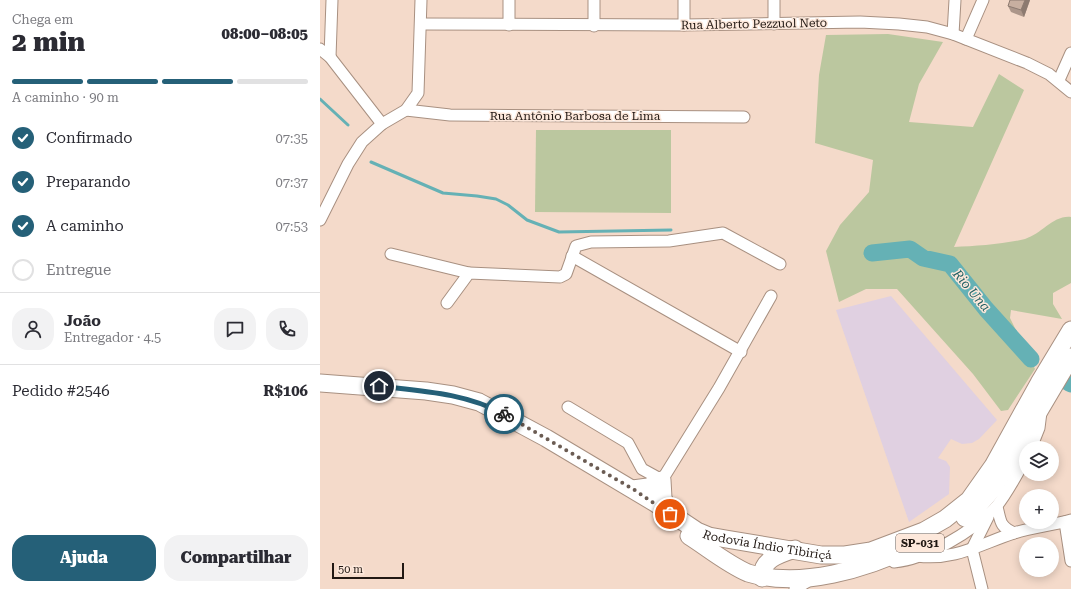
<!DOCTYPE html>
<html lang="pt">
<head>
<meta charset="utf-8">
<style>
  :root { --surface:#fff; --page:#f2f2f3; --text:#2b2b33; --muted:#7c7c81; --line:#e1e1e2; --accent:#256078 }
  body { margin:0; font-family:"Roboto Serif",serif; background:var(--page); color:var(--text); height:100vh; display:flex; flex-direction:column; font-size:15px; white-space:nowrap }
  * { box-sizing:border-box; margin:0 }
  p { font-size:13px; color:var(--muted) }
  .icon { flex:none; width:22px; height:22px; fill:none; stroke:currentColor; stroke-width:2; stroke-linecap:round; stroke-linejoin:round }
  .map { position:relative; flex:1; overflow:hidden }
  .side { display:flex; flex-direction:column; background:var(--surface); width:320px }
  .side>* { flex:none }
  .controls { position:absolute; left:699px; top:441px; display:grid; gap:8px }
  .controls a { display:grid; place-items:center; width:40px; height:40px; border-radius:50%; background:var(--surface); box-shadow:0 2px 10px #0003; font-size:20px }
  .scale { position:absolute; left:12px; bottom:10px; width:72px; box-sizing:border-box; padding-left:4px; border:2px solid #211813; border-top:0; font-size:11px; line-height:14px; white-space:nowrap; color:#211813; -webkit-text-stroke:3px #fde8db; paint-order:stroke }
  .pin { position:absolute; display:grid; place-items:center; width:34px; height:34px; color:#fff; margin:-17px; border:2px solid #fff; border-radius:50%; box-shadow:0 1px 4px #0007 }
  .courier { position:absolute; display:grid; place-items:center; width:40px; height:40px; margin:-20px; border:3px solid #256078; border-radius:50%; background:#fff; color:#222; box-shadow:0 1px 5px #0007 }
  .overview em { font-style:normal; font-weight:800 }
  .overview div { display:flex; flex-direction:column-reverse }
  .overview { display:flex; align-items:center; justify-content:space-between; height:68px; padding:0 12px }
  h1 { font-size:26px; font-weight:800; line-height:30px }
  .bar { display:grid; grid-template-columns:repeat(4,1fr); gap:6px 4px; align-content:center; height:48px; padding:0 12px }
  .bar i { height:5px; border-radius:3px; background:var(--line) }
  .bar .current { background:var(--accent) }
  .bar p { grid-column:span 4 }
  .line { display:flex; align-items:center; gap:10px; padding:0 12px; border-top:1px solid var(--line) }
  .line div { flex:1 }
  .round { display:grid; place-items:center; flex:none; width:42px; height:42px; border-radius:16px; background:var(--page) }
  ol { padding:0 12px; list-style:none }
  li { display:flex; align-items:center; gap:12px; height:44px }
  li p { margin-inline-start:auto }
  li .icon { padding:4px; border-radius:50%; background:var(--accent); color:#fff; stroke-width:4 }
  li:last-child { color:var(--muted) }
  li i { width:22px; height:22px; border:2px solid var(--line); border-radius:50% }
  .cta { display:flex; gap:8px; margin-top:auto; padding:8px 12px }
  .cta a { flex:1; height:46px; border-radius:16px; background:var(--accent); color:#fff; font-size:16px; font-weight:800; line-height:46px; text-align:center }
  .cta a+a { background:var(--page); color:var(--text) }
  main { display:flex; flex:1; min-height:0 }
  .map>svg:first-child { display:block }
</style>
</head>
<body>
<main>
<section class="side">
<div class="overview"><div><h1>2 min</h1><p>Chega em</p></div><em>08:00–08:05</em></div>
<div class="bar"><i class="current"></i><i class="current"></i><i class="current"></i><i></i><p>A caminho · 90 m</p></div>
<ol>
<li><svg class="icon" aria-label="check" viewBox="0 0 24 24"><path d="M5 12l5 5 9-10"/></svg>Confirmado<p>07:35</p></li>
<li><svg class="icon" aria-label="check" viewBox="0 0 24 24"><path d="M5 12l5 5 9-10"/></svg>Preparando<p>07:37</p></li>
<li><svg class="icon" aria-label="check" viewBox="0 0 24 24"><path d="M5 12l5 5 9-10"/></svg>A caminho<p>07:53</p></li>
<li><i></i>Entregue</li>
</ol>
<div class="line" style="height:72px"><a class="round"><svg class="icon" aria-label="person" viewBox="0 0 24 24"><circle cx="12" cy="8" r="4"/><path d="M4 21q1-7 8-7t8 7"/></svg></a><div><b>João</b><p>Entregador · 4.5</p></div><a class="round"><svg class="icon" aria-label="chat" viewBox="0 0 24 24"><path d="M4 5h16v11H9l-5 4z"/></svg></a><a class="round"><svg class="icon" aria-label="phone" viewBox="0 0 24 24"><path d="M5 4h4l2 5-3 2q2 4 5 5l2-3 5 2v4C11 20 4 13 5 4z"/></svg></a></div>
<div class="line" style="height:52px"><div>Pedido #2546</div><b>R$106</b></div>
<div class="cta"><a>Ajuda</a><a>Compartilhar</a></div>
</section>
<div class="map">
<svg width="751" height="589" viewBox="0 0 751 589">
  <rect width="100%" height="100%" fill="#f4daca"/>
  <polygon fill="#e0d0e1" points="571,296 677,420 659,439 652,443 642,444 631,439 618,458 626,461 630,467 629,494 589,522 516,310"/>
  <g fill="#bbc79f">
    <path d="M568,34l55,8 -24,42 -10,38 64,5 26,-53 25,16 -70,157c22,-1 50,-3 71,-8 17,-5 28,-24 46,-22v66l-18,10v11l9,15 -51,-9 -1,8 25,51 -27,41 -7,1 -28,-37 -76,-85h-31l-27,13 -13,-51 14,-26 29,-33 4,-32 -58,-17 4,-68 7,-40z"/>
    <polygon points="216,130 351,130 351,213 215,212"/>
  </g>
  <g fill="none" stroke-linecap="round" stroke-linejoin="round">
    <g stroke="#65b1b5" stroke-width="3">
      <polyline points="0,99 28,125"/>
      <polyline points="51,162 123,193 157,196 176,199 188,205 207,220 239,232 351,230"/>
    </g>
    <g stroke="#65b1b5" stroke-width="17">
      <polyline points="552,253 590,249 603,258 630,264 666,309 711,359"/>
      <polyline points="749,383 751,384"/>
    </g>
    <g stroke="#a89081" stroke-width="13">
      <g id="minor">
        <polyline points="364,0 364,25"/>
        <polyline points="454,0 454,24"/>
        <polyline points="101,24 364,25 540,22 579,24 607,27 633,34 707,63 729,74 751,92"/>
        <polyline points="189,25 189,0"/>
        <polyline points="274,26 274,0"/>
        <polyline points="633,34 635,0"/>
        <polyline points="646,39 663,0"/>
        <polyline points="0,49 10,57 62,124"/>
        <polyline points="10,57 12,0"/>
        <polyline points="739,80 751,53"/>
        <polyline points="86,110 130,115 424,117"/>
        <polyline points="0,220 28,164 42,142 62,124 86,110 98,93 101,0"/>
        <polyline points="71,254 149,273"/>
        <polyline points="252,256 421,352"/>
        <polyline points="127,303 149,273 240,277 246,274 256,246 271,242 349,241 403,233 460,264"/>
        <polyline points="248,407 308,443 322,469 342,480 399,388 451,296"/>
        <polyline points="711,448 719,428 721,412"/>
        <path d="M677,507c4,14 2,19 17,26"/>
        <polyline points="745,522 751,561"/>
        <path d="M597,556c38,5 63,-12 97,-23 19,-6 39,-8 57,-13"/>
        <path d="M574,562c33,-3 79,-31 101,-54 10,-11 24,-37 31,-50"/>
        <polyline points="475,589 490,580"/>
        <polyline points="662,589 652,549 668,517"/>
      </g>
    </g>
    <g stroke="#a89081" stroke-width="19">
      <g id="highway">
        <path id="s1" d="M0,383l106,8 27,4 26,7 67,36 109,65 42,28 12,5 17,3 95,16h24l26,-4 53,-20 21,-12 24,-19 24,-34 46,-83 32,-53"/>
        <polyline points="313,489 328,487 342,480 343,498 350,513"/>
        <polyline points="645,518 652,513 673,489 751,357"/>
        <path d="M369,536c19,12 38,28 59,37 53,16 118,-4 166,-27"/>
        <path d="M442,578c-1,-19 18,-24 33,-29"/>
      </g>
    </g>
    <use href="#minor" stroke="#fff" stroke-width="11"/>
    <use href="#highway" stroke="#fff" stroke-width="17"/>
  </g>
  <polygon fill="#ac968a" points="710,0 704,17 691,12 688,6"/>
  <polygon fill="#8c7a70" points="705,0 710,0 704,17 701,10"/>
  <polygon fill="#c8afa0" stroke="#8c7a70" points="690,0 705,0 701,10 688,6"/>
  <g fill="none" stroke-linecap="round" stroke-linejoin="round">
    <polyline stroke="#6b5c53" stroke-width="4" stroke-dasharray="0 7.2" points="184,414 313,489 350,514"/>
    <path stroke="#256078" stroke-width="5" d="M59,386c43,5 86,7 125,28"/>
  </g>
  <g text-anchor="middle" stroke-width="3" stroke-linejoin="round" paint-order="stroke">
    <rect fill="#fde8db" stroke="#63564f" stroke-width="1" x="576" y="534" width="48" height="18" rx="3"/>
    <g font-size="11" font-weight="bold" fill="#211813">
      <text x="600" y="547">SP-031</text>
    </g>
    <g font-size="12" fill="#211813" stroke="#fde8db">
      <text transform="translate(434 24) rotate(-1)" y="4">Rua Alberto Pezzuol Neto</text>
      <text x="255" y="120">Rua Antônio Barbosa de Lima</text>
      <text dy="4" stroke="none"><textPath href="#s1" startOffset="486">Rodovia Índio Tibiriçá</textPath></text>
    </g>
    <g font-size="13" font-style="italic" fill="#226165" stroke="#fde8db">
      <text transform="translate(652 290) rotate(50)" y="5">Rio Una</text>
    </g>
  </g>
</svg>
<div class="controls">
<a><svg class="icon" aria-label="layers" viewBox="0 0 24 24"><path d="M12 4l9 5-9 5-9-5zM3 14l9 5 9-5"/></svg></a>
<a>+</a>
<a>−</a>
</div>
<div class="scale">50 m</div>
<div class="pin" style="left:350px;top:514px;background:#ea580c"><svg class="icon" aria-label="bag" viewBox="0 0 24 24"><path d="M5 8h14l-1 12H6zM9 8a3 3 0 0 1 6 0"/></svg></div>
<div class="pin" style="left:59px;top:386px;background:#1f2937"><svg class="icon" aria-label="home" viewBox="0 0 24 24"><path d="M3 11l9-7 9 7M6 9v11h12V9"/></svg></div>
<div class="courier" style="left:184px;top:414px"><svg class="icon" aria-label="bike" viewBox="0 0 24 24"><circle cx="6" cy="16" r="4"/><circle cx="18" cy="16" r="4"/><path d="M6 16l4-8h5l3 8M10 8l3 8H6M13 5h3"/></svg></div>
</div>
</main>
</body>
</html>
